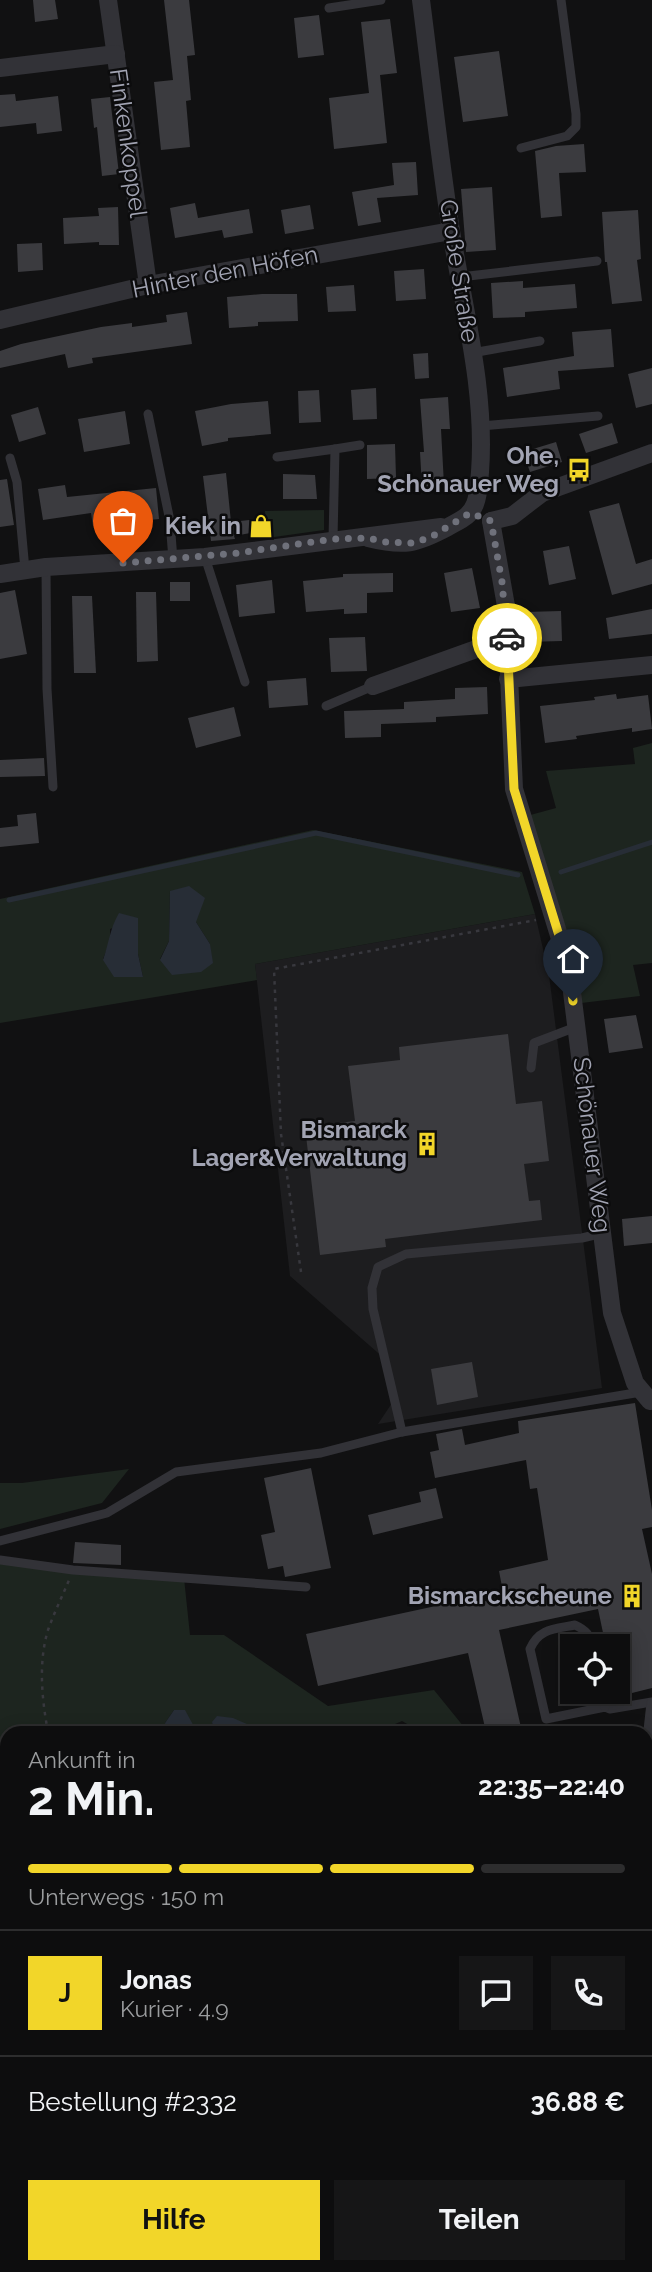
<!DOCTYPE html>
<html lang="de">
<head>
<meta charset="utf-8">
<style>
  :root { --surface:#0d0d0e; --page:#161617; --text:#f1f3f6; --muted:#9a9c9e; --line:#2d2d2e; --accent:#f2d629 }
  body { margin:0; font-family:Raleway,sans-serif; background:var(--page); color:var(--text); height:100vh; display:flex; flex-direction:column; font-size:26px; white-space:nowrap }
  * { box-sizing:border-box; margin:0 }
  p { font-size:23px; color:var(--muted) }
  .icon { flex:none; width:38px; height:38px; fill:none; stroke:currentColor; stroke-width:2; stroke-linecap:round; stroke-linejoin:round }
  .map { position:relative; flex:1; overflow:hidden }
  .panel { position:absolute; left:0px; top:1726px; width:653px; height:548px; display:flex; flex-direction:column; background:var(--surface); border-radius:21px 21px 0 0; box-shadow:0 4px 18px #0003,0 0 0 2px var(--line) }
  .panel>* { flex:none }
  .buttons { position:absolute; left:560px; top:1634px; display:grid; gap:14px }
  .buttons a { display:grid; place-items:center; width:70px; height:70px; border-radius:0px; background:var(--surface); box-shadow:0 4px 18px #0003,0 0 0 2px var(--line); font-size:35px }
  .pin { position:absolute; display:grid; place-items:center; width:60px; height:60px; color:#fff; margin:-72px -30px; border-radius:50% 50% 50% 0; rotate:-45deg; box-shadow:0 0 7px #0007 }
  .pin .icon { rotate:45deg }
  .courier { position:absolute; display:grid; place-items:center; width:70px; height:70px; margin:-35px; border:5px solid #f2d629; border-radius:50%; background:#fff; color:#222; box-shadow:0 2px 9px #0007 }
  .head em { font-style:normal; font-weight:700 }
  .head div { display:flex; flex-direction:column-reverse }
  .head { display:flex; align-items:center; justify-content:space-between; height:119px; padding:0 28px }
  h1 { font-size:46px; font-weight:700; line-height:52px }
  .bar { display:grid; grid-template-columns:repeat(4,1fr); gap:10px 7px; align-content:center; height:84px; padding:0 28px }
  .bar i { height:9px; border-radius:5px; background:var(--line) }
  .bar .selected { background:var(--accent) }
  .bar p { grid-column:span 4 }
  .line { display:flex; align-items:center; gap:18px; padding:0 28px; border-top:2px solid var(--line) }
  .line div { flex:1 }
  .round { display:grid; place-items:center; flex:none; width:74px; height:74px; border-radius:0px; background:var(--page) }
  .action { display:flex; gap:14px; margin-top:auto; padding:14px 28px }
  .action a { flex:1; height:80px; border-radius:0px; background:var(--accent); color:#111; font-size:28px; font-weight:700; line-height:80px; text-align:center }
  .action a+a { background:var(--page); color:var(--text) }
  .map>svg:first-child { display:block }
</style>
</head>
<body>
<div class="map">
<svg width="652" height="2272" viewBox="0 0 652 2272">
  <rect width="100%" height="100%" fill="#111112"/>
  <polygon fill="#1d1d1f" points="535,914 549,975 602,1388 378,1424 394,1400 385,1359 290,1276 255,964"/>
  <g fill="#1d251f" fill-rule="evenodd">
    <polygon points="324,510 324,530 267,538 265,511"/>
    <polygon points="652,743 652,963 633,965 640,996 573,1004 523,817 556,808 546,771 635,764 633,748"/>
    <path d="M313,830l209,42 13,42 -280,50 2,16 -257,43v-124zM170,891l26,31 14,22 -50,15 9,-18zM138,919v35l5,23 -40,-18 7,-18v-12z"/>
    <polygon points="129,1469 102,1503 0,1529 0,1483 22,1483"/>
    <polygon points="0,1563 184,1578 190,1635 224,1635 328,1706 434,1690 468,1732 421,1732 402,1721 377,1732 265,1732 212,1722 214,1732 197,1732 196,1729 174,1710 165,1723 166,1732 7,1732 7,1952 0,1912"/>
    <polygon points="646,1844 652,1853 652,2204 646,2203"/>
    <polygon points="65,2266 559,2266 551,2272 63,2272"/>
  </g>
  <g fill="#272d36">
    <polygon points="189,886 205,898 196,922 210,944 213,963 201,972 172,975 160,960 169,941 170,891"/>
    <path d="M119,913l19,5v36l5,23h-29l-11,-17c6,-17 7,-32 16,-47z"/>
    <polygon points="174,1710 185,1710 197,1732 166,1732 165,1723"/>
    <polygon points="217,1716 233,1718 265,1732 214,1732 212,1722"/>
    <polygon points="646,2203 652,2204 652,2272 617,2272 616,2266 646,2266"/>
  </g>
  <g fill="none" stroke-linecap="round" stroke-linejoin="round">
    <g stroke="#272d36" stroke-width="5">
      <polyline points="561,872 652,842"/>
      <polyline points="9,900 316,833 518,875"/>
    </g>
  </g>
  <g fill="#3b3b3f">
    <polygon points="33,0 55,0 58,19 35,22"/>
    <polygon points="164,0 189,0 195,55 187,56 191,100 186,101 190,147 161,150 154,82 173,80"/>
    <polygon points="319,15 324,55 298,58 294,18"/>
    <polygon points="390,19 397,73 380,75 387,143 334,149 329,98 369,93 361,22"/>
    <polygon points="499,51 508,116 463,122 454,57"/>
    <polygon points="15,94 16,101 58,96 62,131 37,134 36,123 0,127 0,95"/>
    <polygon points="110,97 119,174 102,176 97,127 94,128 91,99"/>
    <polygon points="584,144 586,172 559,173 562,216 541,218 535,151 556,146"/>
    <polygon points="416,162 418,195 377,198 381,222 358,226 352,192 394,185 392,163"/>
    <polygon points="492,187 496,250 466,252 461,189"/>
    <polygon points="195,203 198,218 249,209 253,233 224,238 222,230 175,238 170,208"/>
    <polygon points="310,205 314,229 285,234 281,210"/>
    <polygon points="118,207 119,245 99,245 99,242 64,244 63,218 99,216 98,208"/>
    <polygon points="638,210 641,259 637,260 642,301 612,304 607,262 605,262 602,212"/>
    <polygon points="42,243 43,270 18,272 17,244"/>
    <polygon points="424,269 426,299 396,301 394,271"/>
    <polygon points="523,281 523,288 575,284 577,308 525,312 525,317 493,318 491,283"/>
    <polygon points="354,285 356,311 328,312 326,287"/>
    <polygon points="262,294 297,294 298,321 258,322 258,326 229,328 227,297"/>
    <polygon points="187,312 192,344 92,358 93,363 68,368 65,354 0,368 0,351 21,344 101,327 132,323 132,327 167,322 166,315"/>
    <polygon points="611,329 614,367 558,371 560,389 507,397 503,368 574,356 572,332"/>
    <polygon points="428,353 429,378 415,379 413,354"/>
    <polygon points="652,368 652,404 636,408 628,374"/>
    <polygon points="376,388 377,419 353,420 351,390"/>
    <polygon points="319,390 321,422 299,423 298,391"/>
    <polygon points="448,397 450,429 441,429 444,485 422,487 420,452 424,452 420,399"/>
    <polygon points="268,401 271,434 228,438 228,441 202,446 195,411 231,404"/>
    <polygon points="38,407 46,434 19,442 11,415"/>
    <polygon points="125,411 130,444 84,452 78,419"/>
    <polygon points="612,423 618,443 586,453 579,434"/>
    <polygon points="556,442 562,462 530,472 523,452"/>
    <polygon points="395,444 396,478 367,479 367,445"/>
    <polygon points="226,473 231,522 266,518 267,530 234,536 235,539 211,541 203,476"/>
    <polygon points="283,474 315,475 317,499 283,499"/>
    <polygon points="7,479 14,525 0,527 0,480"/>
    <polygon points="65,485 67,497 156,488 159,519 93,526 91,513 43,520 38,489"/>
    <polygon points="619,503 636,564 652,559 652,584 612,595 589,511"/>
    <polygon points="569,546 576,579 549,585 543,551"/>
    <polygon points="472,568 480,608 451,612 444,573"/>
    <polygon points="393,573 393,592 367,593 367,613 344,614 344,609 306,612 303,581 343,577 343,574"/>
    <polygon points="272,580 275,613 239,617 236,585"/>
    <rect x="170" y="582" width="20" height="19"/>
    <polygon points="15,590 27,654 0,659 0,593"/>
    <polygon points="136,592 156,592 158,661 137,662"/>
    <polygon points="72,596 92,596 96,673 74,673"/>
    <polygon points="652,609 652,634 609,639 606,618"/>
    <polygon points="561,611 562,641 526,642 525,612"/>
    <polygon points="365,637 367,671 331,672 329,638"/>
    <polygon points="306,678 308,705 269,708 267,681"/>
    <polygon points="487,687 488,714 436,717 436,722 381,724 381,737 345,738 344,711 404,709 404,702 455,699 455,688"/>
    <polygon points="616,694 617,699 648,695 652,729 632,732 632,728 576,736 577,739 545,743 540,706 595,700 594,697"/>
    <polygon points="234,707 241,736 196,748 188,718"/>
    <polygon points="44,758 45,776 0,777 0,760"/>
    <polygon points="36,813 39,843 0,847 0,828 18,826 17,815"/>
    <polygon points="636,1015 643,1048 609,1053 604,1019"/>
    <polygon points="508,1034 516,1104 542,1101 549,1161 524,1164 529,1201 540,1200 542,1220 385,1239 386,1247 320,1255 305,1127 355,1121 348,1066 400,1060 399,1047"/>
    <polygon points="652,1216 652,1243 624,1246 622,1219"/>
    <polygon points="472,1362 478,1397 437,1405 431,1369"/>
    <polygon points="635,1403 652,1510 652,1527 642,1529 652,1574 652,1688 632,1693 625,1658 618,1659 618,1647 606,1647 598,1609 499,1630 522,1732 486,1732 468,1653 318,1686 306,1634 459,1601 459,1607 504,1597 499,1571 548,1560 537,1488 530,1489 526,1460 435,1478 430,1452 439,1450 436,1434 462,1429 465,1445 519,1433 518,1421"/>
    <polygon points="311,1468 331,1568 285,1577 283,1566 268,1569 261,1535 275,1532 264,1478"/>
    <polygon points="436,1488 443,1518 373,1535 368,1515 421,1502 419,1492"/>
    <polygon points="75,1542 121,1545 121,1565 73,1563"/>
  </g>
  <g fill="none" stroke-linecap="round" stroke-linejoin="round">
    <g stroke="#38383e" stroke-width="2.5" stroke-dasharray="3.5 5" stroke-linecap="butt">
      <polyline points="301,1272 281,1134 274,969 536,920"/>
      <path d="M48,1732c-6,-32 -10,-69 0,-102 6,-17 14,-33 21,-50"/>
      <polyline points="0,1845 7,1883"/>
      <polyline points="83,2266 84,2272"/>
      <polyline points="264,2272 264,2266"/>
    </g>
    <g stroke="#323237" stroke-width="9">
      <polyline points="329,8 381,0"/>
      <polyline points="521,148 567,136 576,127 576,114 561,0"/>
      <polyline points="460,277 597,261"/>
      <polyline points="472,353 540,341"/>
      <polyline points="148,414 170,521 173,560"/>
      <polyline points="481,426 598,416"/>
      <polyline points="277,457 335,449"/>
      <polyline points="10,458 17,482 25,570"/>
      <polyline points="333,539 335,449 360,445"/>
      <polyline points="205,557 245,682"/>
      <polyline points="46,567 47,689 53,787"/>
      <polyline points="326,706 373,686"/>
      <polyline points="531,1068 534,1043 576,1027"/>
      <polyline points="402,1432 373,1309 372,1288 378,1267 406,1254 582,1238 603,1233"/>
      <polyline points="0,1541 107,1513 176,1472 321,1453 402,1432 641,1392"/>
      <polyline points="0,1560 73,1570 306,1587"/>
      <path d="M593,1647c-3,-12 -7,-17 -18,-22 -20,4 -36,3 -45,24l16,70 59,-12 5,2 42,-7"/>
      <polyline points="602,1692 605,1707"/>
      <polyline points="651,1703 648,1730 652,1768"/>
    </g>
    <g stroke="#323237" stroke-width="18">
      <polyline points="108,0 148,285"/>
      <polyline points="0,68 116,54"/>
      <polyline points="0,320 148,285 451,231"/>
      <polyline points="491,521 506,606 514,789 569,968 612,1313 635,1383 650,1401"/>
      <polyline points="491,521 512,516 542,493 652,453"/>
      <path d="M368,538c36,9 48,6 80,-11 12,-7 22,-10 27,-23 4,-10 4,-22 5,-32 6,-80 -16,-162 -29,-241 -12,-77 -20,-154 -30,-231"/>
      <polyline points="0,574 46,567 205,557 441,527"/>
      <polyline points="508,679 652,665"/>
      <polyline points="373,686 507,638"/>
    </g>
  </g>
  <g fill="none" stroke-linecap="round" stroke-linejoin="round">
    <polyline stroke="#6f717b" stroke-width="7" stroke-dasharray="0 12.6" points="123,563 238,553 333,539 368,538 385,542 414,543 431,537 470,513 491,521 502,582 507,638"/>
    <polyline stroke="#f2d629" stroke-width="9" points="507,638 514,789 569,968 573,1001"/>
  </g>
  <defs>
    <g id="bus-bare" transform="scale(1.89)"><path d="M-5-6H5V4H4V6H2V4H-2V6H-4V4H-5ZM-3.5-4V0h7V-4ZM-3.5 1.2v1.5H-2V1.2ZM2 1.2v1.5H3.5V1.2Z" fill="#f2d629" stroke="#0c0c0d" stroke-width="2.5" paint-order="stroke"/></g>
    <g id="shop-bare" transform="scale(1.89)"><path d="M-5-2.5h2.3a2.7 3.5 0 0 1 5.4 0H5L5.5 6h-11ZM-1.5-2.5h3a1.5 2.3 0 0 0-3 0Z" fill="#f2d629" stroke="#0c0c0d" stroke-width="2.5" paint-order="stroke"/></g>
    <g id="building-bare" transform="scale(1.89)"><path d="M-4-6H4V6H1V3H-1V6H-4ZM-2.5-4.3h1.7v1.8h-1.7ZM.8-4.3h1.7v1.8H.8ZM-2.5-1h1.7V.8h-1.7ZM.8-1h1.7V.8H.8Z" fill="#f2d629" stroke="#0c0c0d" stroke-width="2.5" paint-order="stroke"/></g>
  </defs>
  <g fill-rule="evenodd">
    <use href="#bus-bare" x="579" y="470"/>
    <use href="#shop-bare" x="261" y="526"/>
    <use href="#building-bare" x="427" y="1144"/>
    <use href="#building-bare" x="632" y="1596"/>
  </g>
  <g text-anchor="middle" stroke-width="5" stroke-linejoin="round" paint-order="stroke">
    <g font-size="24" fill="#a2a4b3" stroke="#0c0c0d">
      <text transform="translate(128 143) rotate(82)" y="8">Finkenkoppel</text>
      <text transform="translate(459 271) rotate(81)" y="8">Große Straße</text>
      <text transform="translate(225 272) rotate(-11)" y="8">Hinter den Höfen</text>
      <text transform="translate(592 1145) rotate(83)" y="8">Schönauer Weg</text>
    </g>
    <g font-size="24" font-weight="bold" fill="#a2a4b3" stroke="#0c0c0d" text-anchor="end">
      <text x="559" y="464">Ohe,<tspan x="559" dy="28">Schönauer Weg</tspan></text>
      <text x="241" y="534">Kiek in</text>
      <text x="407" y="1138">Bismarck<tspan x="407" dy="28">Lager&amp;Verwaltung</tspan></text>
      <text x="612" y="1604">Bismarckscheune</text>
    </g>
  </g>
</svg>
<div class="buttons">
<a><svg class="icon" aria-label="locate" viewBox="0 0 24 24"><circle cx="12" cy="12" r="6"/><path d="M12 2v4M12 18v4M2 12h4M18 12h4"/></svg></a>
</div>
<div class="pin" style="left:123px;top:563px;background:#ea580c"><svg class="icon" aria-label="bag" viewBox="0 0 24 24"><path d="M5 8h14l-1 12H6zM9 8a3 3 0 0 1 6 0"/></svg></div>
<div class="pin" style="left:573px;top:1001px;background:#1f2937"><svg class="icon" aria-label="home" viewBox="0 0 24 24"><path d="M3 11l9-7 9 7M6 9v11h12V9"/></svg></div>
<div class="courier" style="left:507px;top:638px"><svg class="icon" aria-label="car" viewBox="0 0 24 24"><path d="M5 17H2v-5l4-1 3-4h7l3 4 3 1v5h-3M9 17h6M6 11h13"/><circle cx="7" cy="17" r="2"/><circle cx="17" cy="17" r="2"/></svg></div>
<section class="panel">
<div class="head"><div><h1>2 Min.</h1><p>Ankunft in</p></div><em>22:35–22:40</em></div>
<div class="bar"><i class="selected"></i><i class="selected"></i><i class="selected"></i><i></i><p>Unterwegs · 150 m</p></div>
<div class="line" style="height:126px"><b class="round" style="background:var(--accent);color:#111">J</b><div><b>Jonas</b><p>Kurier · 4.9</p></div><a class="round"><svg class="icon" aria-label="chat" viewBox="0 0 24 24"><path d="M4 5h16v11H9l-5 4z"/></svg></a><a class="round"><svg class="icon" aria-label="phone" viewBox="0 0 24 24"><path d="M5 4h4l2 5-3 2q2 4 5 5l2-3 5 2v4C11 20 4 13 5 4z"/></svg></a></div>
<div class="line" style="height:91px"><div>Bestellung #2332</div><b>36.88 €</b></div>
<div class="action"><a>Hilfe</a><a>Teilen</a></div>
</section>
</div>
</body>
</html>
